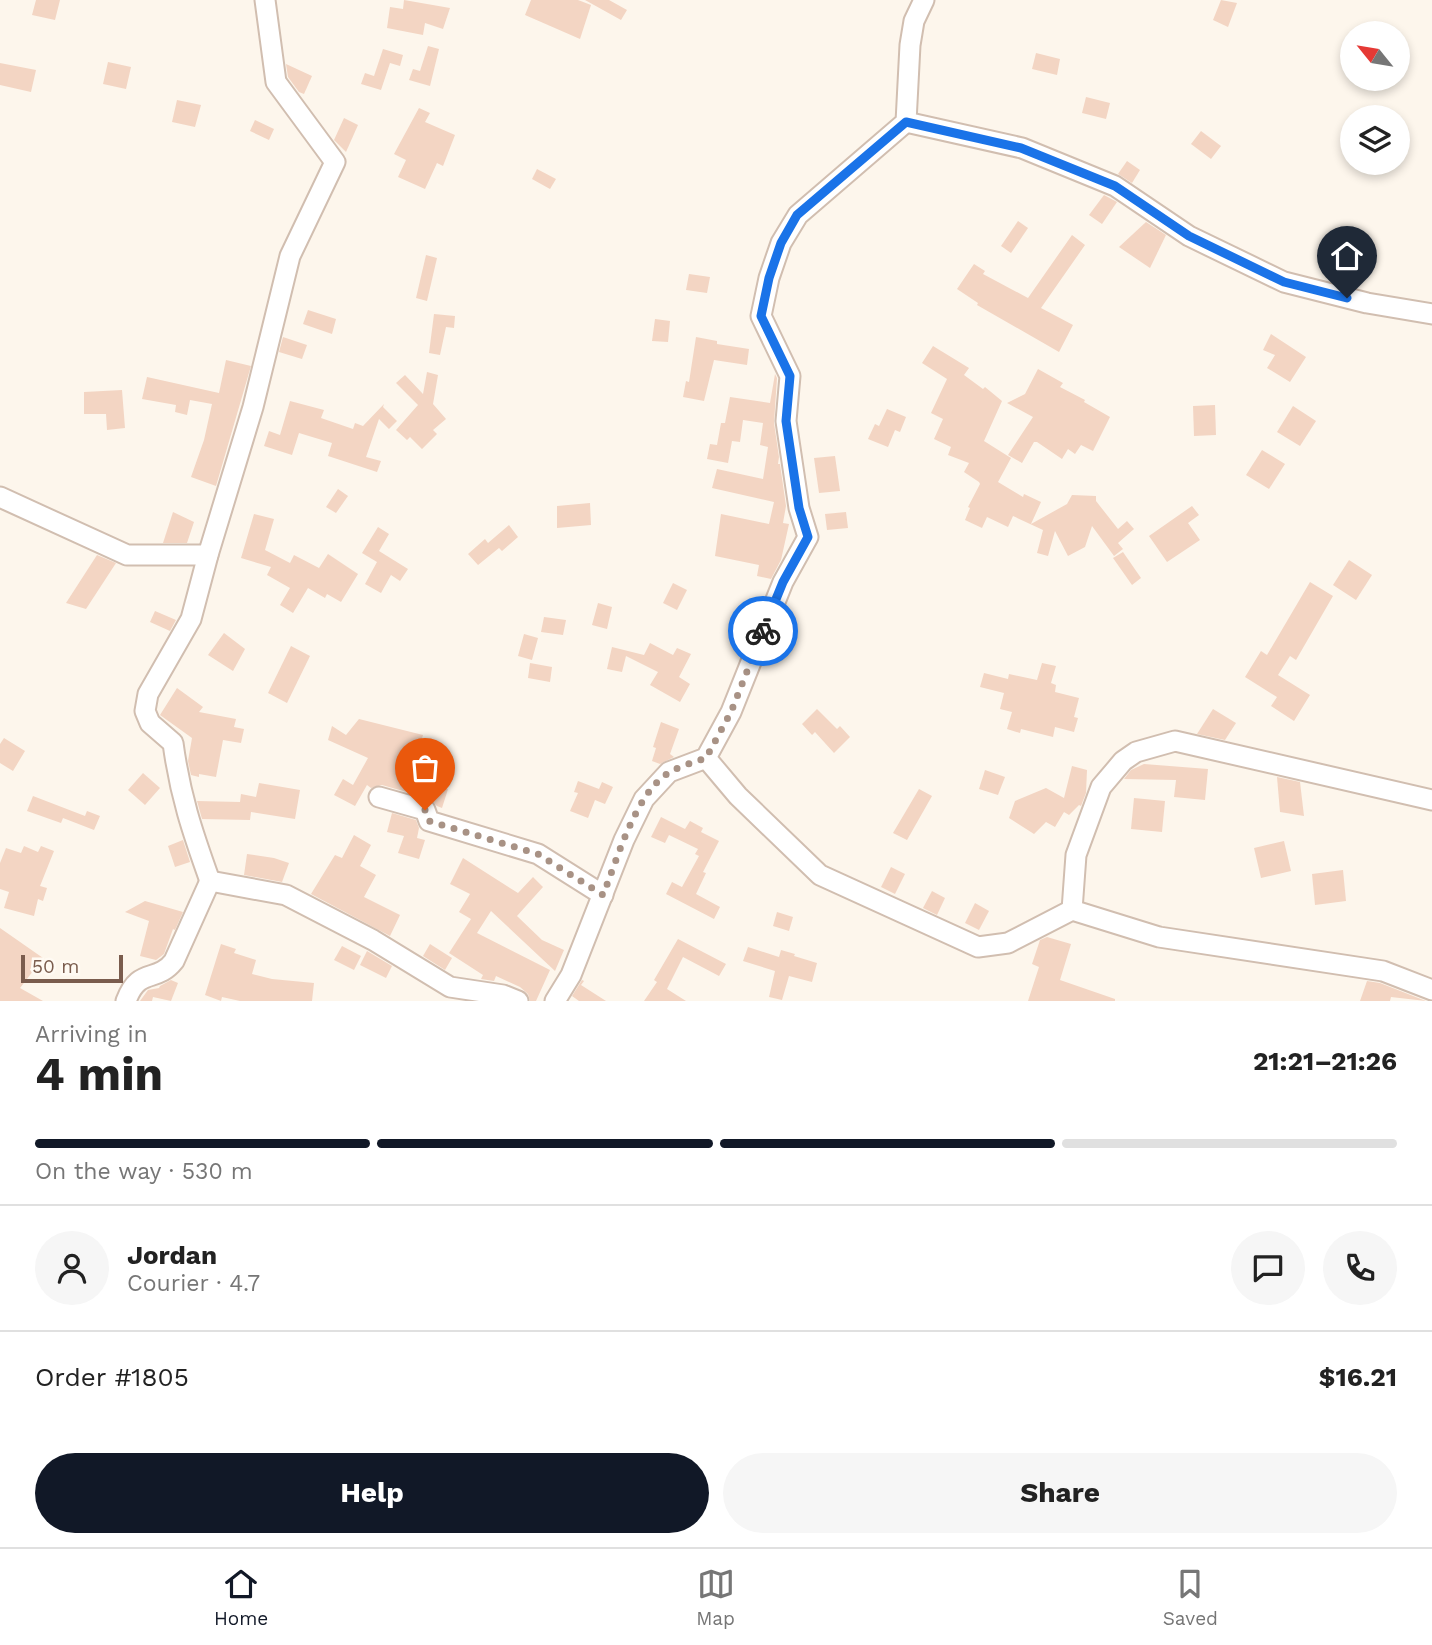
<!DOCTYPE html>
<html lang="en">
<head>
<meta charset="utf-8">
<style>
  :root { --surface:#fff; --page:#f6f6f6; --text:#222; --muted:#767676; --line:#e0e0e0; --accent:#111827 }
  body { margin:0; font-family:"Work Sans",sans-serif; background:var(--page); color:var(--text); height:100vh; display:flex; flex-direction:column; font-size:26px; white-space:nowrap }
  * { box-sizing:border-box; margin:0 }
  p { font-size:23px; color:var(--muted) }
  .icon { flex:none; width:38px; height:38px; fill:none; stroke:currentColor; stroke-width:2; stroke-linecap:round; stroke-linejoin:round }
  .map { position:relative; height:1001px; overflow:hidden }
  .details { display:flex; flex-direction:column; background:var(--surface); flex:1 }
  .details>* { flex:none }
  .needle { width:46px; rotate:300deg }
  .buttons { position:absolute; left:1340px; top:21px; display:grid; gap:14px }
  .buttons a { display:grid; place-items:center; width:70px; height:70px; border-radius:50%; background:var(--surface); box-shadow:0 4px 10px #0003; font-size:35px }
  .scale { position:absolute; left:21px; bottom:18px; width:102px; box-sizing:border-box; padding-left:7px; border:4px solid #7a5c4d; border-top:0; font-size:19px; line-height:24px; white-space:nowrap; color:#7a5c4d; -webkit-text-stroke:5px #fffaf3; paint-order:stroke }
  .pin { position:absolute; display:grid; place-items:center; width:60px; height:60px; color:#fff; margin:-72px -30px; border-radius:50% 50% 50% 0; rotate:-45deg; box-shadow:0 0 7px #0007 }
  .pin .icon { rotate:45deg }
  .courier { position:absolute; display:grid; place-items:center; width:70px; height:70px; margin:-35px; border:5px solid #1a73e8; border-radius:50%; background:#fff; color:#222; box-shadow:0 2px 9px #0007 }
  .summary em { font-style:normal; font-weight:700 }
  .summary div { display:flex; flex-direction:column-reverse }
  .summary { display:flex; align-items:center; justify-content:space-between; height:119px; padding:0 35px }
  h1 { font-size:46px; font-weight:700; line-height:52px }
  .bar { display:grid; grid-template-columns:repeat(4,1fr); gap:10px 7px; align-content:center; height:84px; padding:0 35px }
  .bar i { height:9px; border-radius:5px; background:var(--line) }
  .bar .on { background:var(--accent) }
  .bar p { grid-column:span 4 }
  .line { display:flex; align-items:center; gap:18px; padding:0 35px; border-top:2px solid var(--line) }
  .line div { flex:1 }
  .round { display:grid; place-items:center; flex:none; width:74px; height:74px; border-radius:37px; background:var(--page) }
  .cta { display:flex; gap:14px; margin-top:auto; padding:14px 35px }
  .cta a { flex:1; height:80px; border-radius:42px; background:var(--accent); color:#fff; font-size:28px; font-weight:700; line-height:80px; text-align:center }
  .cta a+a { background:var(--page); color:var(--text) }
  .tabs { display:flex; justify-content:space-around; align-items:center; height:98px; border-top:2px solid var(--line); background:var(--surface); font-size:19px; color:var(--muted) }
  .tabs a { display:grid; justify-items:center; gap:4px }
  .tabs .on { color:var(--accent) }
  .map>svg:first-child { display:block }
</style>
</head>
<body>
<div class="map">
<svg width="1432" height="1001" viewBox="0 0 1432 1001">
  <rect width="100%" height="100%" fill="#fdf6ec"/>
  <g fill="#f3d5c3">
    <polygon points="36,0 60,0 55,20 32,15"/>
    <polygon points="404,0 450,8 443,29 425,23 423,35 387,28 390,7 403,9"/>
    <polygon points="531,0 578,0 591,5 580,39 525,15"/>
    <polygon points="585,0 609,0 627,10 621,20"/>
    <polygon points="1221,0 1237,3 1228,27 1213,20"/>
    <polygon points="428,46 439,49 430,86 409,80 413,69 420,71"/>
    <polygon points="383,49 403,55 400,66 390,63 381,90 361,84 365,73 374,76"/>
    <polygon points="1036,53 1060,59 1057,75 1032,69"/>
    <polygon points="108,62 131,67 126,89 103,84"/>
    <polygon points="0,63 36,70 31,92 0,85"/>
    <polygon points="286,64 312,76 304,94 299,92 288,77"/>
    <polygon points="1086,97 1110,103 1106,119 1082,113"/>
    <polygon points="177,100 201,105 195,127 172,122"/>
    <polygon points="419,108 430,113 425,122 455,135 443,166 437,163 425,189 398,177 406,160 394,154"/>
    <polygon points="344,118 358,125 346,152 334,140"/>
    <polygon points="255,120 274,129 269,140 250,131"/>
    <polygon points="1201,131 1221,146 1211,159 1191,144"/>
    <polygon points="1127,161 1140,170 1132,183 1118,174"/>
    <polygon points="537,169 556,179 550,189 532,179"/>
    <polygon points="1104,195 1117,202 1102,224 1089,215"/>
    <polygon points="1018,221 1028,228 1011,253 1001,246"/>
    <polygon points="1146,222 1166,235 1150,268 1119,247"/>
    <polygon points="1072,235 1085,245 1041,308 1073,325 1059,352 977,305 978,303 957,289 974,264 985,271 983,274 1028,298"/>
    <polygon points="426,255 437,258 427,301 416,298"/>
    <polygon points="689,274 710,277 707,293 686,290"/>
    <polygon points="308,310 336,319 332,334 303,324"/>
    <polygon points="434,314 455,316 454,328 446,327 440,355 429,353"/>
    <polygon points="655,319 670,321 668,342 652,341"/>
    <polygon points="1271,334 1306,357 1290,382 1267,368 1275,355 1263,350"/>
    <polygon points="283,337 307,345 302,359 279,352"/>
    <polygon points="696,337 717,341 717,344 749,349 747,365 714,360 704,401 683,397 686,381 689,382"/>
    <polygon points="933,346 969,368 964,375 983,389 985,387 1002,401 984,441 1011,458 998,482 1023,497 1024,494 1041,502 1031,524 1067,504 1072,495 1096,496 1096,501 1118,529 1127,521 1134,529 1118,543 1123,549 1114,556 1092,526 1085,547 1068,556 1055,531 1048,556 1037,553 1043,530 1013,516 1008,527 987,517 982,528 965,520 970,508 968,507 980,484 979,482 964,472 969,463 948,455 951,447 934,439 943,419 931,413 947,379 922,363"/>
    <polygon points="226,360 251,366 216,486 191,477 204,440 212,404 190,400 187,415 175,412 176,405 142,399 147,377 219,393"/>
    <polygon points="1038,369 1063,383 1060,387 1085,400 1084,402 1110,417 1093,451 1081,445 1075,454 1068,449 1062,459 1037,442 1034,442 1022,463 1008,455 1033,417 1007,403 1025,394"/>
    <polygon points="427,372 438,375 433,404 446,419 433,430 437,434 422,449 410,437 407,440 396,430 418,405 396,383 405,375 423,394"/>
    <polygon points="775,374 777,378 774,423 779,457 778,464 780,464 786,506 783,523 789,524 781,560 771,579 757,576 759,565 715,556 721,514 769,524 774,502 712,488 717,469 763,479 768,447 760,445 763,423 743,420 740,442 732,441 728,463 707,459 710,444 717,445 721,423 725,423 730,397 770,403"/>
    <polygon points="122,390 125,428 107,430 106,414 84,414 84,392"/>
    <polygon points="290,401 324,410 321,418 353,429 355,423 363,426 384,404 383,407 397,421 389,429 379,419 366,457 381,461 377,472 328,456 332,443 299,433 292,455 264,446 269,431 280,435"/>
    <polygon points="1215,405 1216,435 1194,436 1193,406"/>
    <polygon points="1293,406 1316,421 1300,446 1277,432"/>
    <polygon points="887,409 906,417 900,432 895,430 888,447 868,439 875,424 879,426"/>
    <polygon points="1262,450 1285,464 1269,489 1246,475"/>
    <polygon points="835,456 840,491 819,493 814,458"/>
    <polygon points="338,489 348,496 336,513 326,507"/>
    <polygon points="590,503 591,525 557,528 557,506"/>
    <polygon points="1192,506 1199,515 1188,523 1200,540 1167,562 1149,536"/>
    <polygon points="173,512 194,522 187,543 163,543"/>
    <polygon points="846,512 848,528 827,530 825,514"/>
    <polygon points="254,514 274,519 265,550 290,563 294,555 319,568 328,554 358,574 341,602 327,594 325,598 308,588 293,613 280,605 290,588 267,575 271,567 241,558"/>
    <polygon points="509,525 518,537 502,551 499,548 478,565 468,554 485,539 488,543"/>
    <polygon points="378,527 389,534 379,551 408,569 400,581 391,575 381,593 365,584 377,562 362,553"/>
    <polygon points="1123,552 1141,578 1132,585 1113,558"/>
    <polygon points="97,555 116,563 86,609 66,603"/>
    <polygon points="1349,560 1372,575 1356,600 1333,585"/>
    <polygon points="1310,582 1333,596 1296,660 1290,656 1278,675 1310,695 1294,721 1271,706 1277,697 1245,677 1261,651 1267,655"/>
    <polygon points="673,583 687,590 677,610 663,603"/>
    <polygon points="598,603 612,607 607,629 592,625"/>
    <polygon points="155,611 176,620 170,631 150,622"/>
    <polygon points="544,617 566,620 563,635 541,632"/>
    <polygon points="224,633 245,649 233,671 208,655"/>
    <polygon points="524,634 538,638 532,660 518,656"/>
    <polygon points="650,643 673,655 677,648 691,654 679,677 690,684 680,702 650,685 658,672 626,656 622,672 607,669 612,647 644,655"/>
    <polygon points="291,646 310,656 287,703 268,693"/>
    <polygon points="530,663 552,667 550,682 528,678"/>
    <polygon points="1042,663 1056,666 1051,683 1056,685 1055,692 1079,698 1074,717 1078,718 1074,732 1055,727 1053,737 1021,729 1020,733 1007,729 1012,712 1000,709 1004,693 980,687 984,673 1008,679 1009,674 1037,680"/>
    <polygon points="177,688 203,707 199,712 236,719 234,727 244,729 241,743 223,740 216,777 199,774 199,777 191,775 188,761 192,738 160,715"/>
    <polygon points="817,709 837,729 840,726 850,737 834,753 815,732 812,735 802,724"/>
    <polygon points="1213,709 1236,723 1225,740 1197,734"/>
    <polygon points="359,719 423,735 412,774 426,777 425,782 448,789 442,808 437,806 428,798 382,785 371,788 367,785 355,806 334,795 343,779 353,785 368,758 328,740 332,726 346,735"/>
    <polygon points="661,722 679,729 670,754 674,757 660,764 652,761 656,748 653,747"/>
    <polygon points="4,738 25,751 13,771 0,763 0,744"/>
    <polygon points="1144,764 1208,769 1205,800 1174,797 1176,780 1124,779 1131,770"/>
    <polygon points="1072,766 1087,770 1086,793 1081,806 1079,805 1069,815 1064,812 1055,827 1046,822 1034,834 1009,818 1015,801 1046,788 1064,798"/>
    <polygon points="985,770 1005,777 998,795 979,789"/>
    <polygon points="143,773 160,788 145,805 128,790"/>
    <polygon points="1277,777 1300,782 1304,816 1280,812"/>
    <polygon points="578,781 599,789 602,782 613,787 605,804 595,800 588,818 570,811 578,793 574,792"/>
    <polygon points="259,783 300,790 295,819 251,812 250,820 202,819 197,801 240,802 241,794 256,797"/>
    <polygon points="919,789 932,796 907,840 893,833"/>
    <polygon points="33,796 85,816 87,811 100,816 94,830 63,818 61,823 27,811"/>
    <polygon points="1134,798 1165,801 1162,832 1131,829"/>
    <polygon points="392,813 416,820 419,828 417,838 425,840 419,859 398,853 404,836 387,832"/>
    <polygon points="661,817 685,829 690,821 703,828 701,832 719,841 703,872 706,873 696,894 720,907 714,919 666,894 672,882 682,887 699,856 695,854 698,849 669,835 665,843 651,837"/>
    <polygon points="354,835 371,845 360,866 376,875 364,897 400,915 390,936 311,894 335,855 342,858"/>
    <polygon points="183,840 190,862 175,867 168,846"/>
    <polygon points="1284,841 1291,871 1261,878 1254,848"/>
    <polygon points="24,846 38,852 41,846 54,851 40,886 47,888 43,901 38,899 34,916 4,908 9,892 0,889 0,863 6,848 21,853"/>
    <polygon points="247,854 274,858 289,863 282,882 244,875"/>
    <polygon points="463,858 518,893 533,877 543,887 517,916 542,940 564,950 555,971 491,911 477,933 550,970 536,1001 530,1001 528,994 520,987 496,976 494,981 481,979 483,975 449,953 471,919 459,912 470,894 450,884"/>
    <polygon points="891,867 905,874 895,894 881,887"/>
    <polygon points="1343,870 1346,901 1315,905 1312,874"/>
    <polygon points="932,891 945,898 937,915 923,908"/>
    <polygon points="145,901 183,912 175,930 173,929 164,954 156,960 140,956 149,921 125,912"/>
    <polygon points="975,903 989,911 979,930 965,923"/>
    <polygon points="777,912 793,917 789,931 773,926"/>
    <polygon points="0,928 43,958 20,988 43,1001 0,1001"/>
    <polygon points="1047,937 1071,944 1060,980 1115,999 1115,1001 1028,1001 1039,967 1032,964 1040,940"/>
    <polygon points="678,939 726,964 719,976 683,957 667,989 686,1001 644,1001 657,982 654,980"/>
    <polygon points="221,944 236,949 234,953 256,960 252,974 272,979 314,983 312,1001 240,1001 222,997 221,1001 205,995"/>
    <polygon points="430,944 452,958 445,970 423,956"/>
    <polygon points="342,946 361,956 354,970 334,960"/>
    <polygon points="748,947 779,957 781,950 795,954 794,956 817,963 812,982 789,976 782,1000 769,997 775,971 743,961"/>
    <polygon points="367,951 392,966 386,978 360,965"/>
    <polygon points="171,980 178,983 171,1001 153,997 152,1001 140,1001 148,990 159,988 160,986"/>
    <polygon points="582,980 584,981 581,985 606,1001 579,1001 572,996"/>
    <polygon points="1367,981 1380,983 1426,1001 1391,997 1390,1001 1360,1001"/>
  </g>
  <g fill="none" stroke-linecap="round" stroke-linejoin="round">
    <g stroke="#d1beb0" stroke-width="23">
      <g id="minor">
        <path d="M265,0l11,82 59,80 -45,94 -37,151 -45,148 -17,64 -43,75 -3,17 5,12 23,20c7,52 19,88 37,138l76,14 87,45 77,47 53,8 15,6"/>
        <polyline points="906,122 1022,148 1115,186 1189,236 1284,282 1367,303 1432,314"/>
        <polyline points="0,497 127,555 208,555"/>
        <polyline points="706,758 738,796 820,875 978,947 1008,943 1072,910 1159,937 1383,971 1432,990"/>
        <polyline points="379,797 425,810 429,821 538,854 603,895"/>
        <polyline points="1072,910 1076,855 1101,787 1123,761 1136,752 1175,741 1432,800"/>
        <path d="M126,1001c13,-35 30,-17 48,-40l36,-80"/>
        <polyline points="555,1001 571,975 624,840 644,799 669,772 706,758 731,712 783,582 808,537 799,508 786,421 790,376 761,316 769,278 781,243 798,215 906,122 910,45 914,21 924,0"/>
      </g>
    </g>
    <use href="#minor" stroke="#fff" stroke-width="19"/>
  </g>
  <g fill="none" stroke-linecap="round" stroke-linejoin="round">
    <path stroke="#a89285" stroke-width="7" stroke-dasharray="0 12.6" d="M425,810l4,11 109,33 65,41c14,-35 33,-104 67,-123 11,-6 24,-10 36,-14l25,-46 32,-81"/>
    <polyline stroke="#1a73e8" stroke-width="9" points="763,631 783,582 808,537 799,508 786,421 790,376 761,316 769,278 781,243 797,215 906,122 1021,148 1115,186 1189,236 1284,282 1347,298"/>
  </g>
</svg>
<div class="buttons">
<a><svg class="needle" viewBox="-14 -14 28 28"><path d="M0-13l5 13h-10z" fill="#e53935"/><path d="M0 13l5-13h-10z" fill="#767676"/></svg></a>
<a><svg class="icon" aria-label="layers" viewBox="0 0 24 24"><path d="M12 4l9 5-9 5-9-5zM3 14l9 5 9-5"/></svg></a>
</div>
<div class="scale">50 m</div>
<div class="pin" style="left:425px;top:810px;background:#ea580c"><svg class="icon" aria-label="bag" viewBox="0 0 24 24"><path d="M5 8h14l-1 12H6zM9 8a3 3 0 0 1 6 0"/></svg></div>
<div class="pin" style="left:1347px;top:298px;background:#1f2937"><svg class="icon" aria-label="home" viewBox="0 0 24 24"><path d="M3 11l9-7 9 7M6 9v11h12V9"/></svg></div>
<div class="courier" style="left:763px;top:631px"><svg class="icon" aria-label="bike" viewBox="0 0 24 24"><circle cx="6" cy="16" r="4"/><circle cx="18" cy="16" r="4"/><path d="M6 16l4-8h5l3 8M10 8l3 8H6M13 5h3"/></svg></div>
</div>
<section class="details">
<div class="summary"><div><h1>4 min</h1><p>Arriving in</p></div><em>21:21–21:26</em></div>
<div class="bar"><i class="on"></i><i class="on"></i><i class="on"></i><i></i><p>On the way · 530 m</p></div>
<div class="line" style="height:126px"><a class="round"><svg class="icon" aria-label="person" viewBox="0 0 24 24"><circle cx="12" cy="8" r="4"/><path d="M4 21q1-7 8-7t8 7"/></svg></a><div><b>Jordan</b><p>Courier · 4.7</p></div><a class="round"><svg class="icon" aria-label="chat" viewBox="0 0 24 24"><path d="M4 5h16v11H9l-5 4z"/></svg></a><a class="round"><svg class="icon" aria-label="phone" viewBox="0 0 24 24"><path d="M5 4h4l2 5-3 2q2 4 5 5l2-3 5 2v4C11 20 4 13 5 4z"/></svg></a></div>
<div class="line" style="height:91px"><div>Order #1805</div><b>$16.21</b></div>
<div class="cta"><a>Help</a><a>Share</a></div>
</section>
<nav class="tabs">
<a class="on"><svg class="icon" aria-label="home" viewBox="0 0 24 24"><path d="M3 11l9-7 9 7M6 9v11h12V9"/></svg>Home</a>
<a><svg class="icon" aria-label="map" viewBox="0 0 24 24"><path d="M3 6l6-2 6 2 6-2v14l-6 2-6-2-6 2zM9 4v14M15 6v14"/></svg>Map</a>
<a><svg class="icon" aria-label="saved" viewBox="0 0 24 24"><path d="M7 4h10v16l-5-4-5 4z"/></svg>Saved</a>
</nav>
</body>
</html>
